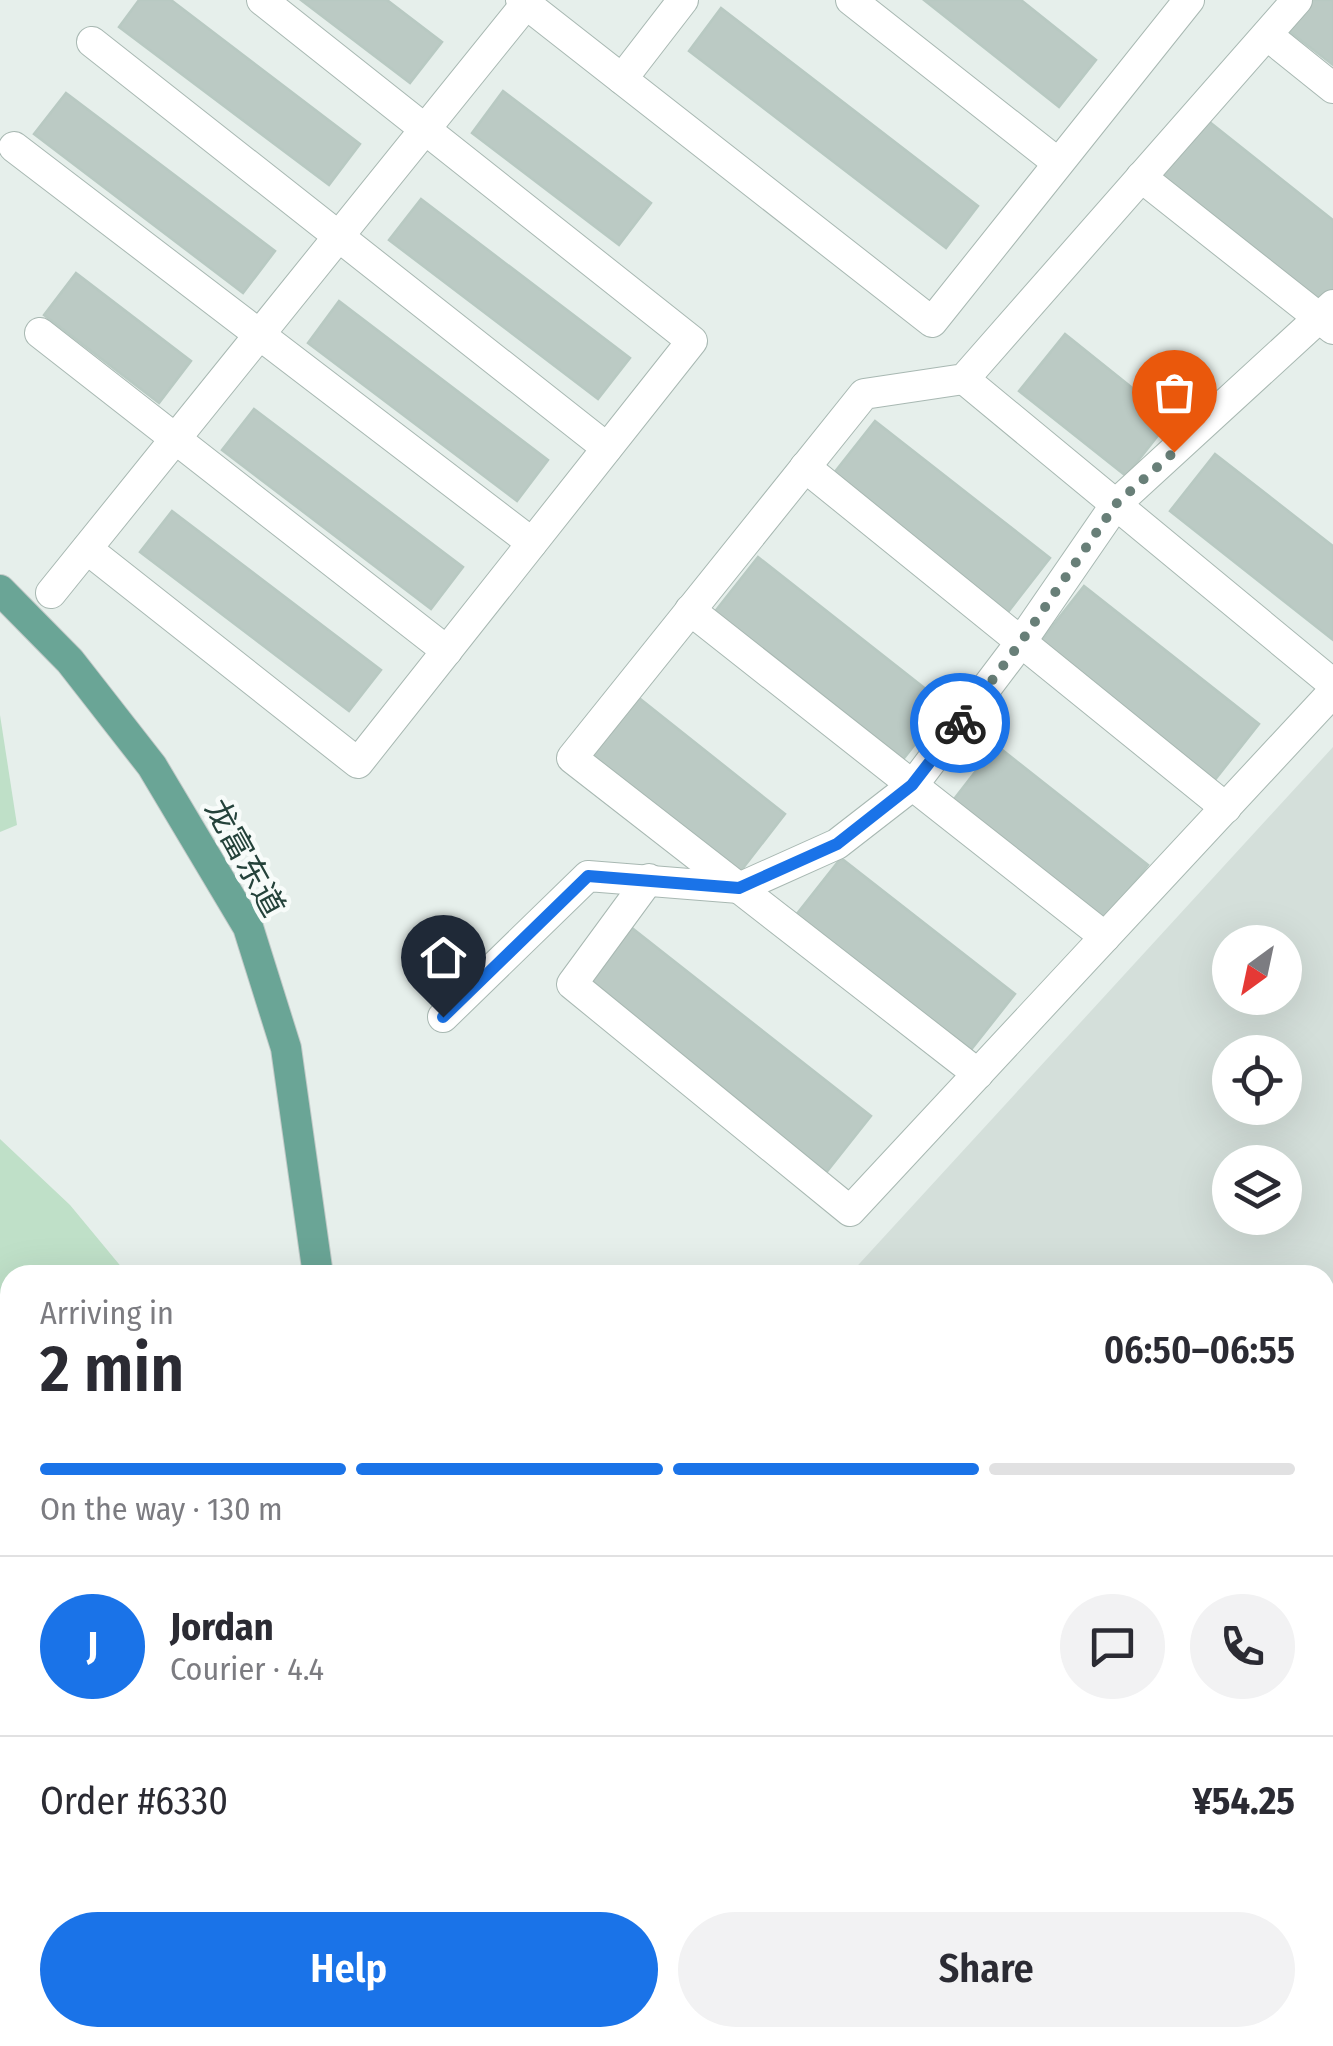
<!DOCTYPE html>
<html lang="en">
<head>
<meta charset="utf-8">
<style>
  :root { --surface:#fff; --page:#f2f2f3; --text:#2b2b33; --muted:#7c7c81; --line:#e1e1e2; --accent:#1a73e8 }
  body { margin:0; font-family:"Fira Sans Condensed","Noto Sans SC",sans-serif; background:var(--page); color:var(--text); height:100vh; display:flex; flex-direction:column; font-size:38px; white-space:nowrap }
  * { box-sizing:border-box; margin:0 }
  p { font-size:32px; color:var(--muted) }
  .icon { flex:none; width:55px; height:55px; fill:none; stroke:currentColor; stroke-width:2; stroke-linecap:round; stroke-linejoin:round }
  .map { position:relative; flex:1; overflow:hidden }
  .sheet { position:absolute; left:0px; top:1265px; width:1335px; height:782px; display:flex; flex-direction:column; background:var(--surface); border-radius:30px 30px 0 0; box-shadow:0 10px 40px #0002 }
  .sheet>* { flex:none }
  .needle { width:65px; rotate:213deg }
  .buttons { position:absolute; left:1212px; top:925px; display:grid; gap:20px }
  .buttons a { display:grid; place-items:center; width:90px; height:90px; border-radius:50%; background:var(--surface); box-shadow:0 10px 40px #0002; font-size:50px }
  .pin { position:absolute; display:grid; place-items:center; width:85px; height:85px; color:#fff; margin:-102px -42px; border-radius:50% 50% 50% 0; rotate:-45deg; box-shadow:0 0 10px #0007 }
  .pin .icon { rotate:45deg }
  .courier { position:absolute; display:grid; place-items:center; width:100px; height:100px; margin:-50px; border:8px solid #1a73e8; border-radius:50%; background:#fff; color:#222; box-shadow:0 2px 12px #0007 }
  .summary em { font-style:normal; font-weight:600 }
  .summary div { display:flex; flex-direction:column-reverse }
  .summary { display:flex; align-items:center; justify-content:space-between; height:170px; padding:0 40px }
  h1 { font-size:65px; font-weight:600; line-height:75px }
  .bar { display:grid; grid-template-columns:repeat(4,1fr); gap:15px 10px; align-content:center; height:120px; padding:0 40px }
  .bar i { height:12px; border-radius:8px; background:var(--line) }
  .bar .selected { background:var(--accent) }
  .bar p { grid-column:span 4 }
  .line { display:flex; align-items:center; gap:25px; padding:0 40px; border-top:2px solid var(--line) }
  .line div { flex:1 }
  .round { display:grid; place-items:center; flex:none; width:105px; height:105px; border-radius:52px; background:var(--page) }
  .action { display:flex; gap:20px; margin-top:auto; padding:20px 40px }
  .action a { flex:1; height:115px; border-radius:60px; background:var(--accent); color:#fff; font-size:40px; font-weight:600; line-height:115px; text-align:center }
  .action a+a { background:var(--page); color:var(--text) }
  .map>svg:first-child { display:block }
</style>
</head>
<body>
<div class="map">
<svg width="1333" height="2046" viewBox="0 0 1333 2046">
  <rect width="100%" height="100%" fill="#e6efeb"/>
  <path fill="#d4dfda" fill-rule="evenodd" d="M1333,747v1299h-324l-7,-8h323v-763h-476zM1230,942h55v56h-55zM1230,1052h55v56h-55zM1230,1162h55v56h-55z"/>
  <g fill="#bfe0c8">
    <polygon points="0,715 17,825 0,832"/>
    <polygon points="0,1139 70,1205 128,1275 10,1275 10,1819 0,1829"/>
    <polygon points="10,1945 10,2038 699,2038 706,2046 0,2046 0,1954"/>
  </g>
  <g fill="#bbcac4" stroke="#b8c9c2" stroke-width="2.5">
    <polygon points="139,0 171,0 360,144 329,185 119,27"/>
    <polygon points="301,0 387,0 442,42 410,83"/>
    <polygon points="924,0 1021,0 1096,60 1059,107"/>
    <polygon points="1307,0 1333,0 1333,65 1285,28"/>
    <polygon points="721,8 978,206 946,248 689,51"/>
    <polygon points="503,91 651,203 619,245 472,133"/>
    <polygon points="66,93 275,251 243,293 34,134"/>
    <polygon points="1202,116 1333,220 1333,290 1322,304 1156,174"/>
    <polygon points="421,199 630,358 598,399 389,240"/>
    <polygon points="76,273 191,361 159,403 44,315"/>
    <polygon points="339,301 548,460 517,501 308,343"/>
    <polygon points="1065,334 1171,419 1126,476 1019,391"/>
    <polygon points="254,409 463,567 431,609 222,450"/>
    <polygon points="875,421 1050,558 1005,616 830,478"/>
    <polygon points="1215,454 1333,546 1333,640 1170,511"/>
    <polygon points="172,511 381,670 349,711 140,552"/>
    <polygon points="758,557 946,705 901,762 713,614"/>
    <polygon points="1084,586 1259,724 1214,781 1039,643"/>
    <polygon points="634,694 785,814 740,872 588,752"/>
    <polygon points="996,745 1148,865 1103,922 951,803"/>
    <polygon points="841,858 1015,994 970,1051 796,915"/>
    <polygon points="618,917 871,1116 825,1174 573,974"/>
  </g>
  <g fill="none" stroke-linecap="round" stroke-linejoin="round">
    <g stroke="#a8b8b2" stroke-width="32">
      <g id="minor">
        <polyline points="521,0 932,322 1189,0"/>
        <polyline points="851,0 1058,163"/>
        <polyline points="1267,35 1333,88"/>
        <polyline points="92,42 607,448"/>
        <polyline points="622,79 683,0"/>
        <polyline points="14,147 532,543"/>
        <polyline points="1141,177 1333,329"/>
        <polyline points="40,333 447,651"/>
        <polyline points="964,379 1333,684"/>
        <polyline points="805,467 1226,808"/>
        <polyline points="87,549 358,763 692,341 262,0"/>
        <polyline points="51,593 526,4"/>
        <polyline points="690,610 1105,937"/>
        <polyline points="649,879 572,984 850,1211 1333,692"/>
        <polyline points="443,1017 588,876 739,888 837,844 913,785 1021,642 1116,504 1333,305"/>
        <polyline points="978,1074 572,758 864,394 964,379 1297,0"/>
        <polyline points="0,1867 10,1858"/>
      </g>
    </g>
    <g stroke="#c2cac8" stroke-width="32">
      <g id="major">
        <polyline points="0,590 70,661 152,766 248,927 286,1048 318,1275"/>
        <polyline points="801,2038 808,2046"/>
      </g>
    </g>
    <use href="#minor" stroke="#fff" stroke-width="30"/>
    <use href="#major" stroke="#6aa596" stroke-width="30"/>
  </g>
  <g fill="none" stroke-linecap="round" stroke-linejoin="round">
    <polyline stroke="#687f78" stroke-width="10" stroke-dasharray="0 18" points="960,723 1021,642 1116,504 1174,452"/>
    <polyline stroke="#1a73e8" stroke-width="12" points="443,1017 588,876 739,888 837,844 912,785 960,723"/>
  </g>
  <g text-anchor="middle" stroke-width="9" stroke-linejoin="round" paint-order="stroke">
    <g font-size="32" fill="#24423a" stroke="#f7fbf9">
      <text transform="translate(245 858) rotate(61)" y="11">龙富东道</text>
    </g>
  </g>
</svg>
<div class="buttons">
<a><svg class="needle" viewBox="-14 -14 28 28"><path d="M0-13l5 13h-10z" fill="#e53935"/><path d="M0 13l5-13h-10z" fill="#7c7c81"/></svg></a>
<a><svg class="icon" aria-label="locate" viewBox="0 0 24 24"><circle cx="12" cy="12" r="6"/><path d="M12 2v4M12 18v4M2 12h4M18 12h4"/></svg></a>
<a><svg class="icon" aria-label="layers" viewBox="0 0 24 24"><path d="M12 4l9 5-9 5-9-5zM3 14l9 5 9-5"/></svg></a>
</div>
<div class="pin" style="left:1174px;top:452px;background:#ea580c"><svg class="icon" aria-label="bag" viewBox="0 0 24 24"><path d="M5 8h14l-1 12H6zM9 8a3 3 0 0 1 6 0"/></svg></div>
<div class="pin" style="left:443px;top:1017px;background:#1f2937"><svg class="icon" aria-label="home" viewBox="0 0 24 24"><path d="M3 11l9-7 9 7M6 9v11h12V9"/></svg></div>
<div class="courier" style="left:960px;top:723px"><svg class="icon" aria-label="bike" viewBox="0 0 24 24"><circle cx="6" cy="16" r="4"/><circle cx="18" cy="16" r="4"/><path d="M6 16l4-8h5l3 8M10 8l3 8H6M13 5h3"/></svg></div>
<section class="sheet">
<div class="summary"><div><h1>2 min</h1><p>Arriving in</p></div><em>06:50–06:55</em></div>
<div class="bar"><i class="selected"></i><i class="selected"></i><i class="selected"></i><i></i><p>On the way · 130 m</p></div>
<div class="line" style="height:180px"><b class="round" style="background:var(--accent);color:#fff">J</b><div><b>Jordan</b><p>Courier · 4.4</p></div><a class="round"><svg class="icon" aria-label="chat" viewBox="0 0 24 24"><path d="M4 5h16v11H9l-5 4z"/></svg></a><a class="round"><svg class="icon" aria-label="phone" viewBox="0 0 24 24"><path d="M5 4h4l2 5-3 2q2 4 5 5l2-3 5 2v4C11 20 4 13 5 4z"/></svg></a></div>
<div class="line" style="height:130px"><div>Order #6330</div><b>¥54.25</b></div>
<div class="action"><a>Help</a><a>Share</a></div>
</section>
</div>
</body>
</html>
